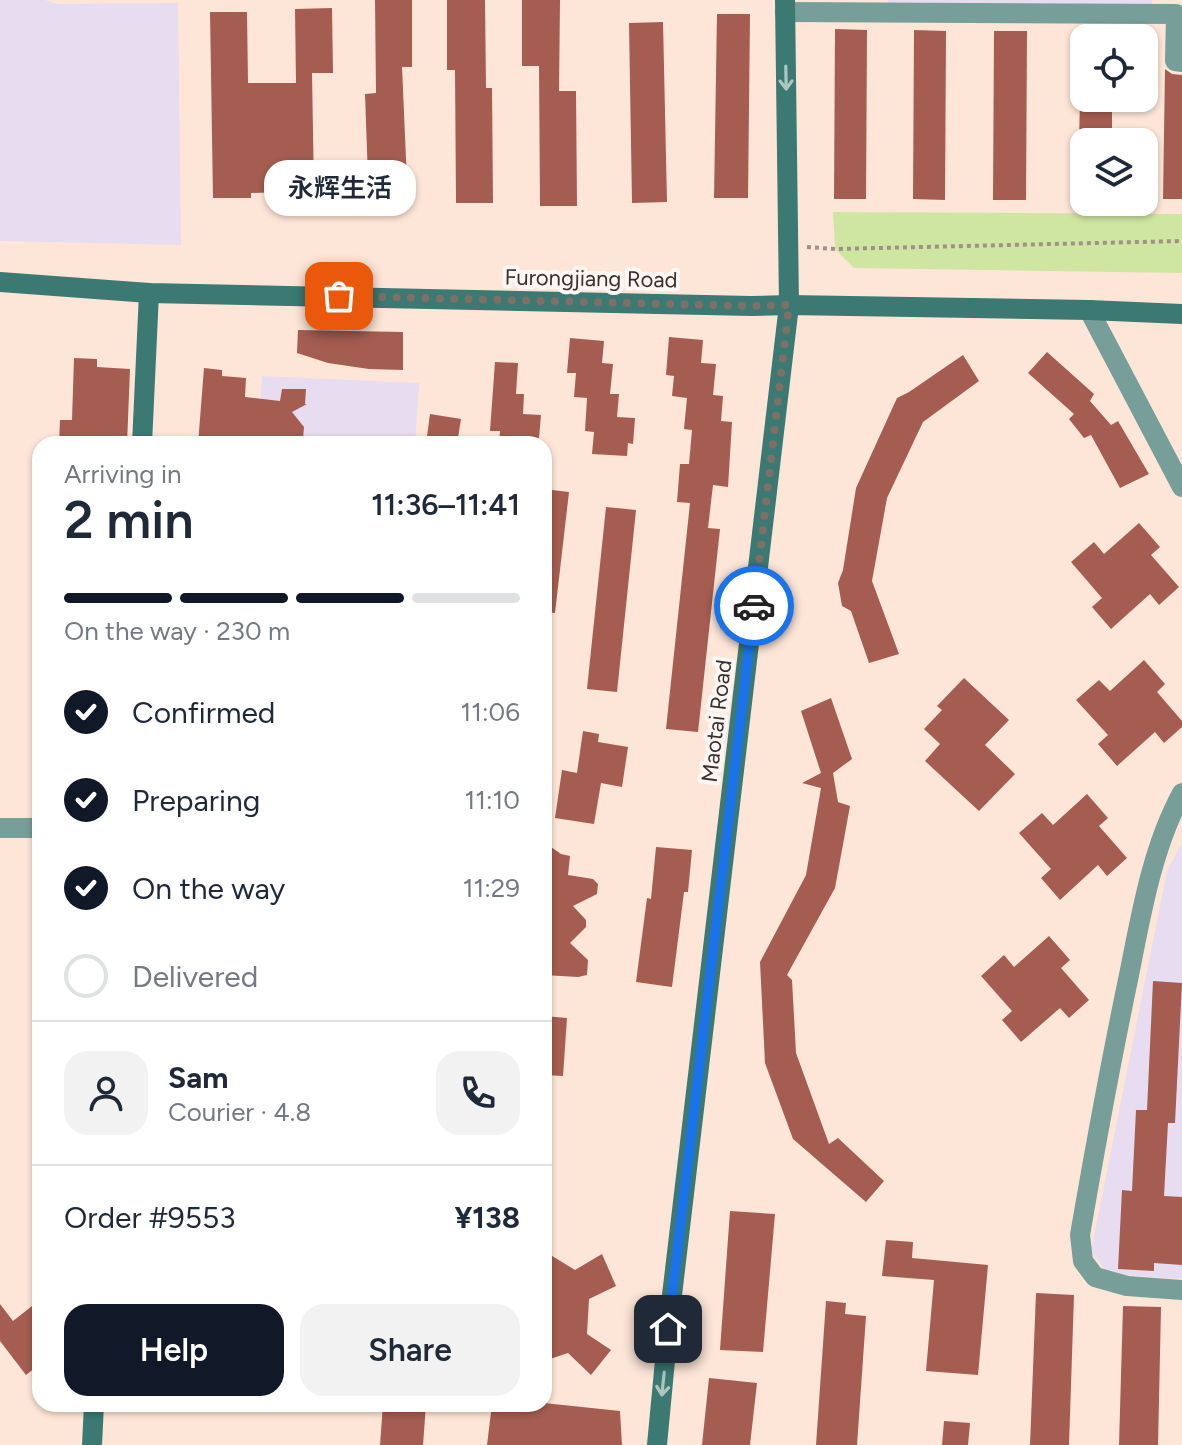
<!DOCTYPE html>
<html lang="en">
<head>
<meta charset="utf-8">
<style>
  :root { --surface:#fff; --page:#f2f2f3; --text:#1f2937; --muted:#747a83; --line:#e0e1e3; --accent:#111827 }
  body { margin:0; font-family:Figtree,"Noto Sans SC",sans-serif; background:var(--page); color:var(--text); height:100vh; display:flex; flex-direction:column; font-size:30px; white-space:nowrap }
  * { box-sizing:border-box; margin:0 }
  p { font-size:26px; color:var(--muted) }
  .icon { flex:none; width:44px; height:44px; fill:none; stroke:currentColor; stroke-width:2; stroke-linecap:round; stroke-linejoin:round }
  .map { position:relative; flex:1; overflow:hidden }
  .drawer { position:absolute; left:32px; top:436px; width:520px; height:976px; display:flex; flex-direction:column; background:var(--surface); border-radius:24px; box-shadow:0 2px 6px #0004 }
  .drawer>* { flex:none }
  .fabs { position:absolute; left:1070px; top:24px; display:grid; gap:16px }
  .fabs a { display:grid; place-items:center; width:88px; height:88px; border-radius:16px; background:var(--surface); box-shadow:0 2px 6px #0004; font-size:40px }
  .pin { position:absolute; display:grid; place-items:center; width:68px; height:68px; color:#fff; margin:-34px; border-radius:16px; box-shadow:0 4px 12px #0006 }
  .courier { position:absolute; display:grid; place-items:center; width:80px; height:80px; margin:-40px; border:6px solid #1a73e8; border-radius:50%; background:#fff; color:#222; box-shadow:0 2px 10px #0007 }
  .bubble { position:absolute; height:56px; border-radius:24px; background:var(--surface); box-shadow:0 2px 6px #0004; font-size:26px; font-weight:600; line-height:56px; text-align:center }
  .summary em { font-style:normal; font-weight:600 }
  .summary div { display:flex; flex-direction:column-reverse }
  .summary { display:flex; align-items:center; justify-content:space-between; height:136px; padding:0 32px }
  h1 { font-size:52px; font-weight:600; line-height:60px }
  .bar { display:grid; grid-template-columns:repeat(4,1fr); gap:12px 8px; align-content:center; height:96px; padding:0 32px }
  .bar i { height:10px; border-radius:6px; background:var(--line) }
  .bar .current { background:var(--accent) }
  .bar p { grid-column:span 4 }
  .line { display:flex; align-items:center; gap:20px; padding:0 32px; border-top:2px solid var(--line) }
  .line div { flex:1 }
  .round { display:grid; place-items:center; flex:none; width:84px; height:84px; border-radius:24px; background:var(--page) }
  ol { padding:0 32px; list-style:none }
  li { display:flex; align-items:center; gap:24px; height:88px }
  li p { margin-inline-start:auto }
  li .icon { padding:8px; border-radius:50%; background:var(--accent); color:#fff; stroke-width:4 }
  li:last-child { color:var(--muted) }
  li i { width:44px; height:44px; border:4px solid var(--line); border-radius:50% }
  .button { display:flex; gap:16px; margin-top:auto; padding:16px 32px }
  .button a { flex:1; height:92px; border-radius:24px; background:var(--accent); color:#fff; font-size:32px; font-weight:600; line-height:92px; text-align:center }
  .button a+a { background:var(--page); color:var(--text) }
  .map>svg:first-child { display:block }
</style>
</head>
<body>
<div class="map">
<svg width="1182" height="1445" viewBox="0 0 1182 1445">
  <rect width="100%" height="100%" fill="#fde6d7"/>
  <g fill="#e8dcf0">
    <polygon points="0,0 45,0 57,4 178,3 181,245 0,241"/>
    <polygon points="888,0 1152,0 1152,14 888,12"/>
    <polygon points="262,376 419,383 415,444 258,444"/>
    <polygon points="1182,843 1182,1279 1108,1274 1091,1251 1167,871"/>
  </g>
  <polygon fill="#cfe5a2" points="833,212 1182,214 1182,273 854,268 835,249"/>
  <g fill="#a45d50">
    <polygon points="375,0 412,0 412,67 402,67 408,205 369,206 365,94 376,93"/>
    <polygon points="447,0 485,0 486,88 492,88 493,203 456,203 455,70 447,70"/>
    <polygon points="522,0 560,0 559,91 576,91 577,206 540,206 539,66 522,66"/>
    <polygon points="332,8 333,73 312,73 314,191 251,193 251,198 213,198 210,12 247,12 248,83 296,83 295,9"/>
    <polygon points="717,14 750,14 748,198 714,198"/>
    <polygon points="663,22 667,202 632,203 629,23"/>
    <polygon points="835,29 867,30 866,199 834,199"/>
    <polygon points="914,30 946,31 945,200 913,199"/>
    <polygon points="994,31 1027,31 1026,200 993,200"/>
    <polygon points="1165,69 1172,74 1182,75 1182,199 1163,199"/>
    <polygon points="1080,98 1112,98 1112,142 1079,142"/>
    <polygon points="298,330 403,332 403,370 369,369 328,363 297,353"/>
    <polygon points="669,337 703,340 701,363 716,364 713,395 723,396 721,421 732,422 728,487 713,485 708,528 720,529 698,732 666,729 690,503 677,502 680,464 689,464 692,430 684,429 687,398 672,396 674,376 666,375"/>
    <polygon points="570,338 604,341 602,363 613,364 610,394 619,394 617,417 635,418 633,444 628,443 627,456 592,454 594,432 585,431 587,398 574,397 576,373 567,373"/>
    <polygon points="1047,352 1094,394 1090,401 1111,425 1118,421 1149,474 1120,488 1091,435 1084,438 1069,419 1074,414 1028,373"/>
    <polygon points="963,355 979,381 923,422 887,498 872,581 899,654 869,663 851,611 842,606 838,583 843,570 856,488 897,398 909,392"/>
    <polygon points="74,358 97,359 97,367 130,369 127,444 59,444 60,420 72,420"/>
    <polygon points="495,362 518,363 516,394 524,394 523,414 541,415 539,438 533,438 533,444 499,444 500,431 490,431"/>
    <polygon points="204,368 222,370 222,376 246,378 245,397 280,401 282,389 306,389 305,404 307,404 292,412 304,427 303,439 295,444 198,444"/>
    <polygon points="430,414 461,419 457,444 426,444"/>
    <polygon points="544,489 569,492 555,613 544,612"/>
    <polygon points="606,507 636,510 617,692 587,689"/>
    <polygon points="1139,523 1160,547 1151,555 1179,587 1159,605 1150,594 1111,629 1092,607 1102,598 1071,562 1094,542 1104,554"/>
    <polygon points="1144,660 1165,684 1157,692 1182,721 1182,727 1164,743 1155,732 1117,766 1098,744 1108,735 1076,700 1099,680 1110,691"/>
    <polygon points="964,678 1009,720 985,745 1015,774 979,811 925,761 940,744 924,729 942,710 937,706"/>
    <polygon points="831,698 852,759 833,773 838,802 850,806 835,888 787,975 792,980 796,1053 829,1144 838,1138 884,1181 866,1202 793,1139 765,1063 760,962 806,875 821,788 802,783 821,773 801,711"/>
    <polygon points="583,731 599,734 598,742 628,747 622,787 601,783 594,824 555,818 562,770 577,773"/>
    <polygon points="1087,794 1108,818 1099,826 1127,858 1107,876 1098,865 1060,900 1041,878 1051,869 1019,833 1042,813 1053,825"/>
    <polygon points="544,842 561,854 570,856 568,875 593,879 598,884 597,894 573,906 586,920 586,927 570,943 588,960 587,975 578,977 544,975"/>
    <polygon points="656,847 692,850 688,892 684,892 672,987 636,982 647,898 651,899"/>
    <polygon points="1049,936 1070,960 1061,968 1089,1000 1069,1018 1060,1008 1021,1042 1002,1020 1012,1011 981,976 1004,955 1014,967"/>
    <polygon points="1153,981 1182,983 1175,1123 1168,1123 1164,1196 1182,1197 1182,1265 1154,1263 1154,1271 1118,1269 1122,1190 1132,1191 1136,1110 1147,1110"/>
    <polygon points="544,1016 567,1018 563,1076 544,1075"/>
    <polygon points="730,1211 775,1214 763,1352 720,1350"/>
    <polygon points="886,1240 913,1242 912,1258 988,1265 978,1375 926,1371 934,1280 882,1276"/>
    <polygon points="544,1251 575,1270 602,1254 616,1286 589,1299 587,1334 611,1350 591,1375 568,1353 544,1361 547,1293 544,1291"/>
    <polygon points="1036,1293 1074,1295 1069,1445 1030,1445"/>
    <polygon points="826,1301 846,1303 845,1314 866,1316 857,1445 816,1445"/>
    <polygon points="0,1304 13,1321 32,1306 40,1316 40,1364 26,1375 0,1341"/>
    <polygon points="1123,1306 1161,1307 1158,1445 1119,1445"/>
    <polygon points="709,1378 757,1383 750,1445 702,1445"/>
    <polygon points="544,1403 620,1411 622,1445 487,1445 492,1404 544,1404"/>
    <polygon points="383,1404 426,1404 423,1445 380,1445"/>
    <polygon points="944,1421 970,1423 968,1445 942,1445"/>
  </g>
  <g fill="none" stroke-linecap="round" stroke-linejoin="round">
    <polyline stroke="#a09086" stroke-width="4" stroke-dasharray="4 4" stroke-linecap="butt" points="807,247 835,249 1182,241"/>
    <g stroke="#779e99" stroke-width="20">
      <polyline points="785,12 1176,14 1175,61 1182,62"/>
      <polyline points="1089,310 1182,487"/>
      <path d="M1182,793c-30,55 -41,122 -53,182 -18,86 -34,173 -49,260l3,26 12,16 32,9 55,4"/>
      <polyline points="0,828 40,828"/>
    </g>
    <g stroke="#3b7972" stroke-width="20">
      <polyline points="0,282 149,293 751,306 789,305 1089,310 1182,314"/>
      <polyline points="142,444 149,293"/>
      <polyline points="92,1445 94,1404"/>
      <polyline points="657,1445 668,1329 789,305 785,0"/>
    </g>
  </g>
  <defs><path id="oneway-shaft" d="M-6 0H5M1.5-3L5.5 0L1.5 3" fill="none" stroke-width="1.6" stroke-linecap="round" stroke-linejoin="round" transform="scale(2)"/></defs>
  <g stroke="#afc5c0">
    <use href="#oneway-shaft" transform="translate(786 78) rotate(89)"/>
    <use href="#oneway-shaft" transform="translate(663 1384) rotate(96)"/>
  </g>
  <g fill="none" stroke-linecap="round" stroke-linejoin="round">
    <polyline stroke="#7e7068" stroke-width="8" stroke-dasharray="0 14.4" points="339,296 751,306 789,305 754,606"/>
    <polyline stroke="#1a73e8" stroke-width="10" points="668,1329 754,606"/>
  </g>
  <g text-anchor="middle" stroke-width="8" stroke-linejoin="round" paint-order="stroke">
    <g font-size="22" fill="#3a312c" stroke="#fcf7f4">
      <text transform="translate(591 278) rotate(1)" y="8">Furongjiang Road</text>
      <text transform="translate(716 721) rotate(-83)" y="8">Maotai Road</text>
    </g>
  </g>
</svg>
<div class="fabs">
<a><svg class="icon" aria-label="locate" viewBox="0 0 24 24"><circle cx="12" cy="12" r="6"/><path d="M12 2v4M12 18v4M2 12h4M18 12h4"/></svg></a>
<a><svg class="icon" aria-label="layers" viewBox="0 0 24 24"><path d="M12 4l9 5-9 5-9-5zM3 14l9 5 9-5"/></svg></a>
</div>
<div class="pin" style="left:339px;top:296px;background:#ea580c"><svg class="icon" aria-label="bag" viewBox="0 0 24 24"><path d="M5 8h14l-1 12H6zM9 8a3 3 0 0 1 6 0"/></svg></div>
<div class="pin" style="left:668px;top:1329px;background:#1f2937"><svg class="icon" aria-label="home" viewBox="0 0 24 24"><path d="M3 11l9-7 9 7M6 9v11h12V9"/></svg></div>
<div class="courier" style="left:754px;top:606px"><svg class="icon" aria-label="car" viewBox="0 0 24 24"><path d="M5 17H2v-5l4-1 3-4h7l3 4 3 1v5h-3M9 17h6M6 11h13"/><circle cx="7" cy="17" r="2"/><circle cx="17" cy="17" r="2"/></svg></div>
<div class="bubble" style="left:264px;top:160px;width:152px">永辉生活</div>
<section class="drawer">
<div class="summary"><div><h1>2 min</h1><p>Arriving in</p></div><em>11:36–11:41</em></div>
<div class="bar"><i class="current"></i><i class="current"></i><i class="current"></i><i></i><p>On the way · 230 m</p></div>
<ol>
<li><svg class="icon" aria-label="check" viewBox="0 0 24 24"><path d="M5 12l5 5 9-10"/></svg>Confirmed<p>11:06</p></li>
<li><svg class="icon" aria-label="check" viewBox="0 0 24 24"><path d="M5 12l5 5 9-10"/></svg>Preparing<p>11:10</p></li>
<li><svg class="icon" aria-label="check" viewBox="0 0 24 24"><path d="M5 12l5 5 9-10"/></svg>On the way<p>11:29</p></li>
<li><i></i>Delivered</li>
</ol>
<div class="line" style="height:144px"><a class="round"><svg class="icon" aria-label="person" viewBox="0 0 24 24"><circle cx="12" cy="8" r="4"/><path d="M4 21q1-7 8-7t8 7"/></svg></a><div><b>Sam</b><p>Courier · 4.8</p></div><a class="round"><svg class="icon" aria-label="phone" viewBox="0 0 24 24"><path d="M5 4h4l2 5-3 2q2 4 5 5l2-3 5 2v4C11 20 4 13 5 4z"/></svg></a></div>
<div class="line" style="height:104px"><div>Order #9553</div><b>¥138</b></div>
<div class="button"><a>Help</a><a>Share</a></div>
</section>
</div>
</body>
</html>
